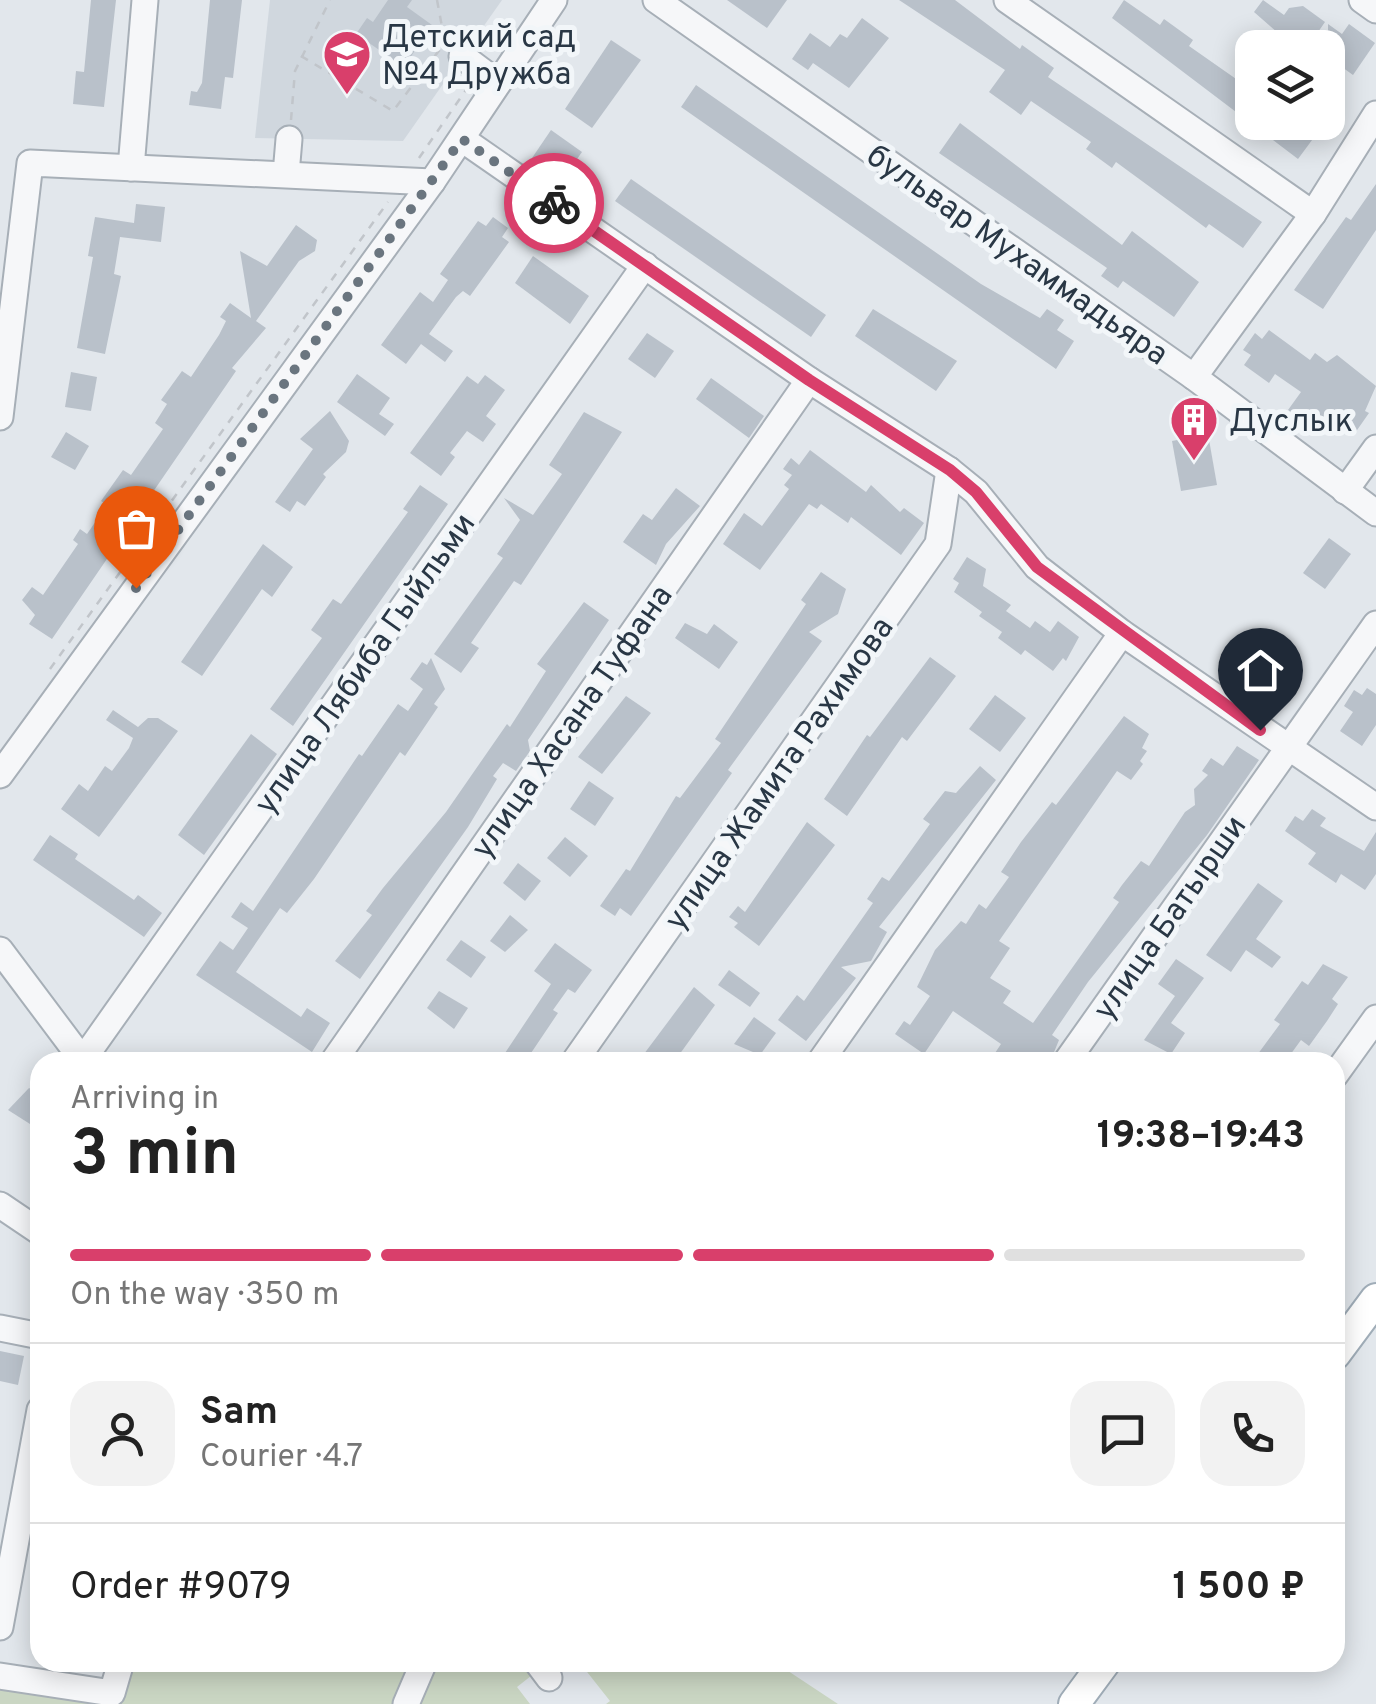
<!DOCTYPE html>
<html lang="en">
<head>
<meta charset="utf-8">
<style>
  :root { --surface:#fff; --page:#f2f2f2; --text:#222; --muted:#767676; --line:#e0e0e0; --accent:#d93f6b }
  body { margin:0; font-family:Overpass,sans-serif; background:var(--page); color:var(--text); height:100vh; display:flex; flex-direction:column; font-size:38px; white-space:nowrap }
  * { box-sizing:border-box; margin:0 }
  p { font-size:32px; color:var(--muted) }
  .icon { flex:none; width:55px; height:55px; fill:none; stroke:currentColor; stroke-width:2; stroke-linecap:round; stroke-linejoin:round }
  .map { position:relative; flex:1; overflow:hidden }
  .panel { position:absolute; left:30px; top:1052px; width:1315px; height:620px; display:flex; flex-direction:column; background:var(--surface); border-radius:30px; box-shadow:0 5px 25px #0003 }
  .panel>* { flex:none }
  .fabs { position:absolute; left:1235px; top:30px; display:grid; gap:20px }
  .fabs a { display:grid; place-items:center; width:110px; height:110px; border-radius:20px; background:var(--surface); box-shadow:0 5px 25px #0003; font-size:50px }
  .pin { position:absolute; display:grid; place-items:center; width:85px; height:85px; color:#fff; margin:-102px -42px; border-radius:50% 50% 50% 0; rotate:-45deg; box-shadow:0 0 10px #0007 }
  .pin .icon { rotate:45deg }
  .courier { position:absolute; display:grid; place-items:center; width:100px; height:100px; margin:-50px; border:8px solid #d93f6b; border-radius:50%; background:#fff; color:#222; box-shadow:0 2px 12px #0007 }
  .overview em { font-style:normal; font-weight:700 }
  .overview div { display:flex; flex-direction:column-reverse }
  .overview { display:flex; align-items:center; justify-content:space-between; height:170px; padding:0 40px }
  h1 { font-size:65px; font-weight:700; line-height:75px }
  .bar { display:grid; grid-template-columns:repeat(4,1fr); gap:15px 10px; align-content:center; height:120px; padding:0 40px }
  .bar i { height:12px; border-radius:8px; background:var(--line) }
  .bar .on { background:var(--accent) }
  .bar p { grid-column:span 4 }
  .line { display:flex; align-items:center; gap:25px; padding:0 40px; border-top:2px solid var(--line) }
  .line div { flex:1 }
  .round { display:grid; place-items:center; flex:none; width:105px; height:105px; border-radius:30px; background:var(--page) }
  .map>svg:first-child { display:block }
</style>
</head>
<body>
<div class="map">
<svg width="1376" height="1704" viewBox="0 0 1376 1704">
  <rect width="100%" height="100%" fill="#e2e7ec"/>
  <polygon fill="#d0d7de" points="270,0 502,0 403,141 255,138"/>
  <g fill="#cad6c3">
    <polygon points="130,1663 412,1663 395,1704 0,1704 0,1683 116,1702"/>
    <polygon points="435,1663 529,1663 536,1672 517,1687 530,1704 418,1704"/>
    <polygon points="580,1663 776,1663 838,1704 606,1704 610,1701"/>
  </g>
  <g fill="#b9c1ca">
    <polygon points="91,0 116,0 104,107 73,104 76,71 84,72"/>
    <polygon points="210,0 242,0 233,78 225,77 221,109 189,105 191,91 197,92 202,83"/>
    <polygon points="388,0 412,0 407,7 432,25 404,67 356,34 367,18 373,22"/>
    <polygon points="727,0 787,0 767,28"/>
    <polygon points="899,0 955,0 1020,49 1022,45 1054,68 1048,77 1262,222 1243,248 1209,224 1206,228 1116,162 1112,168 1086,149 1091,142 1031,101 1021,115 989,92 1005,70"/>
    <polygon points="1124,0 1160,25 1164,19 1193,40 1189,46 1239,81 1242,76 1252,84 1252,122 1304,122 1318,132 1298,159 1112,18"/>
    <polygon points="1263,0 1284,15 1289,8 1303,6 1325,22 1307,48 1295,48 1254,12"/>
    <polygon points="862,18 889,38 849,88 813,63 808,70 792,59 810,33 830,47 840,34 847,38"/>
    <polygon points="1328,24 1342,34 1349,24 1375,43 1353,75 1328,57"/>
    <polygon points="611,40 641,60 592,128 565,109"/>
    <polygon points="696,85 981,284 1040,318 1047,309 1064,320 1057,330 1074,341 1056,369 681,107"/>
    <polygon points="960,123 1122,245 1132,231 1199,282 1174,317 1123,281 1118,288 1101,276 1107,268 939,153"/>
    <polygon points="551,130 582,152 563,179 532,158"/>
    <polygon points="631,179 826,315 811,337 615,201"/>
    <polygon points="1376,184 1376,230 1323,309 1294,290 1346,217 1351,220"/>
    <polygon points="136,204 165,207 161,242 120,237 114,274 121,276 105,354 77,348 93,257 88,256 95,217 134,223"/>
    <polygon points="493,217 508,228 502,237 509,242 470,296 463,291 456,297 429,334 453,351 445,362 421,344 406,364 381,345 420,292 433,302 448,280 440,274 478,221 486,226"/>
    <polygon points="296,225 317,240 315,251 299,261 256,321 266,328 232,368 236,371 52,639 29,624 35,615 22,600 32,587 43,595 78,544 73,540 80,529 87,534 107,505 101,501 123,470 131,475 163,429 155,423 167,404 161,400 182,371 191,377 219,335 226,321 220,317 230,303 251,318 240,251 267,266"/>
    <polygon points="533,256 589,296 570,324 515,283"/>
    <polygon points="873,309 957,361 936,391 855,336"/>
    <polygon points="1269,330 1310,360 1315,353 1327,362 1337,355 1376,386 1365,411 1369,413 1355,433 1348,427 1342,430 1317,413 1309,425 1288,410 1301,392 1275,374 1269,383 1244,365 1251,355 1243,350 1255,333 1262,339"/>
    <polygon points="647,333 674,351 655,378 628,359"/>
    <polygon points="71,372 97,377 91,411 65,407"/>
    <polygon points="357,374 390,398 379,414 394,424 385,436 337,402"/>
    <polygon points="485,375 505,390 486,416 496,424 483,442 467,431 450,453 455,457 441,476 410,453 467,376 478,384"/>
    <polygon points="711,378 764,416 749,438 696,399"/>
    <polygon points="330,411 349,441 346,452 323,474 326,477 305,506 297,501 290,512 275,502 313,449 300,439"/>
    <polygon points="584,412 622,432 521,585 514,581 471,643 479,648 461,673 434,654 503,558 497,554 520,520 504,498 533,515 562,474 549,465"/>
    <polygon points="66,432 89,446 75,470 51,457"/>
    <polygon points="1208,434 1217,485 1181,491 1172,441"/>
    <polygon points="810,450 866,492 871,485 900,512 904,508 924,523 901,555 851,517 848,523 821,504 817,509 809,504 760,570 723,544 744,513 762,526 789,489 784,485 792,475 783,469 791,458 799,465"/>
    <polygon points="420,485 448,504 293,726 270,709 322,638 311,630 333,599 341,604 408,512 403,509"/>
    <polygon points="676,488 700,506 666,544 656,565 623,542 643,514 652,520"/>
    <polygon points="1329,538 1351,554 1325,589 1303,573"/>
    <polygon points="263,544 293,567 272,597 262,589 202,676 181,662"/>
    <polygon points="967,557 986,569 983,586 1011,605 1006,611 1030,628 1035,621 1050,632 1058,621 1079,637 1066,661 1063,658 1053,671 1025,650 1021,655 998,638 1002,632 979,616 982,612 954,592 959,583 953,579"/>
    <polygon points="821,572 846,589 838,614 809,632 822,641 728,770 732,773 631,916 620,908 615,916 600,906 626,869 630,871 676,796 680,798 721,743 715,739 806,604 801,600"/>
    <polygon points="584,602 609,620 528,740 530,751 516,771 503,763 493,776 497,779 468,827 360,979 335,961 372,915 366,911 383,888 446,812 507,724 510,727 546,671 537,664"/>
    <polygon points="685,623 707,634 714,624 738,642 719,669 675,638"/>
    <polygon points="1258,644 1269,652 1273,646 1296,662 1278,687 1267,679 1263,685 1251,677 1255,671 1245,663"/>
    <polygon points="930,657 956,676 907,741 902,737 847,816 824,799 867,735 870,737"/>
    <polygon points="431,658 445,689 434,704 438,707 405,756 400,752 314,879 287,913 280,908 236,972 301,1017 307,1008 330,1023 312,1052 196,975 220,941 233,950 248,928 231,917 241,902 253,911 359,754 362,756 398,704 408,711 423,689 410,679 422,662 427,665"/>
    <polygon points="1367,688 1376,694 1376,725 1362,746 1340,731 1353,712 1344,706 1354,690 1362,695"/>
    <polygon points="995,695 1026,718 1000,752 969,729"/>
    <polygon points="626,696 651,713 602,774 578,757"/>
    <polygon points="113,710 138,727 148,718 158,718 178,731 99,837 61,809 79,784 88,791 105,766 112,771 129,748 133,738 106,720"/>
    <polygon points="1124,716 1149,734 1142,748 1147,751 1140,761 1143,764 1131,780 1117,771 999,941 1010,948 990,978 1011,991 1003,1003 1033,1023 1119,902 1113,898 1122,885 1141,861 1149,866 1185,812 1195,805 1194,789 1208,775 1202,771 1211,758 1223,766 1237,746 1259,760 1207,835 1088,982 1052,1035 1059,1040 1050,1062 989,1062 1001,1044 953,1011 924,1054 895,1034 904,1021 910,1025 930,996 917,987 935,950 961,921 966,924 979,904 986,909 1009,877 1001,872 1021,842 1052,802 1056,805"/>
    <polygon points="251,734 277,754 204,855 178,835"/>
    <polygon points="980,766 996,780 879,927 887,932 871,961 841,967 856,978 806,1041 778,1020 797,995 804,1001 873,903 867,899 882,877 889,881 930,824 923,819 945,791 956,793"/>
    <polygon points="589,781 614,798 595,826 570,809"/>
    <polygon points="1312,809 1326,818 1320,826 1364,851 1376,832 1376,874 1365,890 1341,874 1336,883 1308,864 1316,853 1285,831 1295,816 1303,821"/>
    <polygon points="807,822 835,845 759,946 734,927 738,923 729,917 738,906 745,912"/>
    <polygon points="50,835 78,854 75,859 134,900 138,895 162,913 144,937 33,860"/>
    <polygon points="565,837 588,856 570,877 547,858"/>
    <polygon points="518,863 541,881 525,901 503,883"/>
    <polygon points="1258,883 1283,901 1256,939 1281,957 1272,968 1246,950 1231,972 1206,955"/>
    <polygon points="510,915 528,930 505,952 490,941"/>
    <polygon points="461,940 486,957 471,978 446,960"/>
    <polygon points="555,943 592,970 575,993 568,989 553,1010 558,1013 525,1062 499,1062 551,984 534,971"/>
    <polygon points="1176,959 1204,978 1171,1023 1185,1033 1171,1054 1144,1040 1175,996 1158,984"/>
    <polygon points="1323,964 1348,977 1332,999 1338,1004 1327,1021 1309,1046 1301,1040 1285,1062 1252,1062 1280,1024 1274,1020 1302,981 1308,985"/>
    <polygon points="729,970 760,993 750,1007 718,985"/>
    <polygon points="694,987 715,1005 674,1062 638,1062"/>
    <polygon points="439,991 468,1008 454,1029 427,1008"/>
    <polygon points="754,1017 776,1033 760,1055 734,1044"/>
    <polygon points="29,1088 40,1094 40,1109 30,1124 8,1110"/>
    <polygon points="0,1351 24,1356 18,1385 0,1381"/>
  </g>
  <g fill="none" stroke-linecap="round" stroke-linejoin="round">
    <g stroke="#a7afb7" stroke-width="29">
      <g id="minor">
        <polyline points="656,0 1194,377 1376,513"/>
        <polyline points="1007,0 1313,214"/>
        <polyline points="1362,0 1376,10"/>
        <polyline points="462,56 498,83"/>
        <polyline points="462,139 809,380 949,470 976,492 1037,567 1122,633 1376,807"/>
        <polyline points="131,168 145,0"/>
        <polyline points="286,174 289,139"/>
        <polyline points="1194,377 1313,214 1376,114"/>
        <polyline points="0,417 30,163 432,182"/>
        <polyline points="1345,491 1376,448"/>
        <polyline points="0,775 432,182 554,0"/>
        <polyline points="0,950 84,1062"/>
        <polyline points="82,1061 645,265"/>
        <polyline points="333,1062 809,380"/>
        <polyline points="574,1062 938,544 949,470"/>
        <polyline points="820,1062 1122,633"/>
        <polyline points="1066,1062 1376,624"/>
        <polyline points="1335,1075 1376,1018"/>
        <polyline points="0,1205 40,1232"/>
        <polyline points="0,1328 40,1336"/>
        <polyline points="0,1627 40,1410"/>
        <polyline points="537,1662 549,1678"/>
        <polyline points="0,1676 112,1693 121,1662"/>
        <polyline points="406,1704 424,1662"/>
      </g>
    </g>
    <g stroke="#a0adb8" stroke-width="34">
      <g id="major">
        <polyline points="1335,1354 1376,1299"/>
        <polyline points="1074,1704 1105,1662"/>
      </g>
    </g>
    <g stroke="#c1c5ca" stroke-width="2.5" stroke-dasharray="8 8" stroke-linecap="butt">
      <polyline points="437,0 445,43"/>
      <polyline points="301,56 393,111 444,44"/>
      <polyline points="291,120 295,71 330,0"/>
      <polyline points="419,158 468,87"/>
      <polyline points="50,669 388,202"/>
      <path d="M284,1662c17,12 33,8 50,0"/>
    </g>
    <use href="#minor" stroke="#f6f7f9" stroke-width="25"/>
    <use href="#major" stroke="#fff" stroke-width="30"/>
  </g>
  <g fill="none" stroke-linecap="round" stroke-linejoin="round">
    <polyline stroke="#6a757f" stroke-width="10" stroke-dasharray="0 18" points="136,588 462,139 554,203"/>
    <polyline stroke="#d93f6b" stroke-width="12" points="554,203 809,380 950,470 976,492 1037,567 1260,730"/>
  </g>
  <defs>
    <g id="school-pin" transform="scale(2.5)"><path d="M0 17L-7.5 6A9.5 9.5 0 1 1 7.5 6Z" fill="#d93f6b" stroke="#f2f6f9"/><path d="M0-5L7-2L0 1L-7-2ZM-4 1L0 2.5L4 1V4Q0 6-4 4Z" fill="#fff"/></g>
    <g id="building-pin" transform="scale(2.5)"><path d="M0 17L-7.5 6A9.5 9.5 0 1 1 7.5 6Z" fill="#d93f6b" stroke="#f2f6f9"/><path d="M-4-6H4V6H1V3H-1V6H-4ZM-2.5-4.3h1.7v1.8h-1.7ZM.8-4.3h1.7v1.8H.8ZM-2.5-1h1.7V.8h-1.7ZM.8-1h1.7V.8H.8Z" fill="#fff"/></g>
  </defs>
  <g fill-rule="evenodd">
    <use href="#school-pin" x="347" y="54"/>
    <use href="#building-pin" x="1194" y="420"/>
  </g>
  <g text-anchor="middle" stroke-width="10" stroke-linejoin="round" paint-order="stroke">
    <g font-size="32" fill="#293745" stroke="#f2f6f9" text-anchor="start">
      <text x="382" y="47">Детский сад<tspan x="382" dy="37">№4 Дружба</tspan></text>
      <text x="1229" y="431">Дуслык</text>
    </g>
    <g font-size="32" fill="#293745" stroke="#f2f6f9">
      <text transform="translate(1018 254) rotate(35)" y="11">бульвар Мухаммадьяра</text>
      <text transform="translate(364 663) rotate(-55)" y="11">улица Лябиба Гыйльми</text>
      <text transform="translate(571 721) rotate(-55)" y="11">улица Хасана Туфана</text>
      <text transform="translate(778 773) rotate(-55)" y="11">улица Жамита Рахимова</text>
      <text transform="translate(1169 917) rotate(-55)" y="11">улица Батырши</text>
    </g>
  </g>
</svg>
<div class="fabs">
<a><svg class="icon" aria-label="layers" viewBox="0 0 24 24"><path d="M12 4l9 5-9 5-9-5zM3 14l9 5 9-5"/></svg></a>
</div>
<div class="pin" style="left:136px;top:588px;background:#ea580c"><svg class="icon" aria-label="bag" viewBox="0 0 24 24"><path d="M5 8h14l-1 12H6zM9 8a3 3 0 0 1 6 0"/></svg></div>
<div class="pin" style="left:1260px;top:730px;background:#1f2937"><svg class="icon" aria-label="home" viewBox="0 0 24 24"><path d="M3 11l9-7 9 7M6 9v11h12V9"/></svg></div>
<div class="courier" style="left:554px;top:203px"><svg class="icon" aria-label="bike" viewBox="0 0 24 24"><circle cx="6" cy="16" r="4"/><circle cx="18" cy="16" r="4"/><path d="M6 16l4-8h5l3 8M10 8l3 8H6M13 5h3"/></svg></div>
<section class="panel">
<div class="overview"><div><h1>3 min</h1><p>Arriving in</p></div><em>19:38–19:43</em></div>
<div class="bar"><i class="on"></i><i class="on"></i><i class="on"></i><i></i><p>On the way · 350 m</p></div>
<div class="line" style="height:180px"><a class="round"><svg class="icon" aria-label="person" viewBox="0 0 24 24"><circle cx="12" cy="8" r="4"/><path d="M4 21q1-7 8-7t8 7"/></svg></a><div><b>Sam</b><p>Courier · 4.7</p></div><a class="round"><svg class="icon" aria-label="chat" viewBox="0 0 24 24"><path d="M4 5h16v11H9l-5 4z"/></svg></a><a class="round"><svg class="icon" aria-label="phone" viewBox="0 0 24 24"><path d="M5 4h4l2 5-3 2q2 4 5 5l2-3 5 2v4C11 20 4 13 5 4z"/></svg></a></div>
<div class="line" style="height:130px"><div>Order #9079</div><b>1 500 ₽</b></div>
</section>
</div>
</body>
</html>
